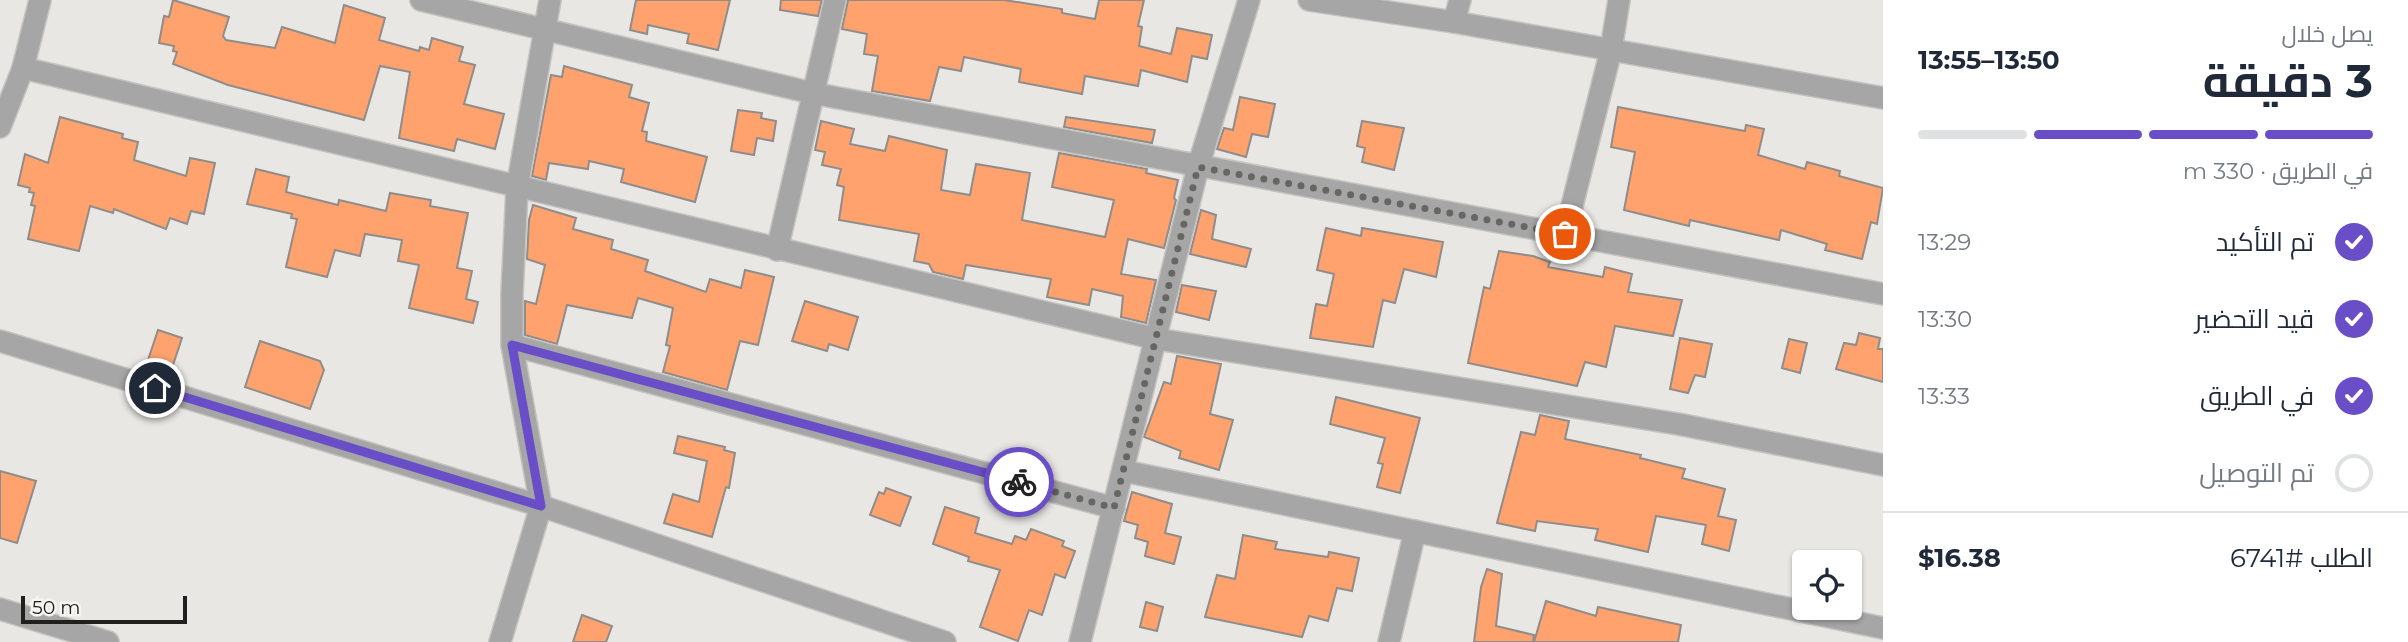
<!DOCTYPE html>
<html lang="ar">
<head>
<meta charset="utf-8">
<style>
  :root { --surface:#fff; --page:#f2f2f3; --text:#1f2937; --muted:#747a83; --line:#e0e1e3; --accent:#6a4ec7 }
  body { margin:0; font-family:Montserrat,Cairo,sans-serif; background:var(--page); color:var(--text); direction:rtl; height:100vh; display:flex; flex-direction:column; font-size:26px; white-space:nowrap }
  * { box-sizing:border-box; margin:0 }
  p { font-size:23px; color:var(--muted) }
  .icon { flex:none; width:38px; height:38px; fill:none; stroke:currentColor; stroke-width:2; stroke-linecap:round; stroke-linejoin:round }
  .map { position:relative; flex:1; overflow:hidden; direction:ltr }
  .sheet { display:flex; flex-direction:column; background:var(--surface); width:525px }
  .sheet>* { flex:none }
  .buttons { position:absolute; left:1792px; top:550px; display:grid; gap:14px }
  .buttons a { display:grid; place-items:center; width:70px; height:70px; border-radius:7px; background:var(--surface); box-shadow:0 2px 5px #0004; font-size:35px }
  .scale { position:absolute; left:21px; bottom:18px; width:166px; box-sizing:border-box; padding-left:7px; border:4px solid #20201e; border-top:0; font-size:19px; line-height:24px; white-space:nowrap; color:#20201e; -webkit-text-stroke:5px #f7f5f1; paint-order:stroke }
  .pin { position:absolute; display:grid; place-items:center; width:60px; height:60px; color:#fff; margin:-30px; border:4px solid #fff; border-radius:50%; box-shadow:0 2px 7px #0007 }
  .courier { position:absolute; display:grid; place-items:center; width:70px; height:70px; margin:-35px; border:5px solid #6a4ec7; border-radius:50%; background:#fff; color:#222; box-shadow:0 2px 9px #0007 }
  .headline em { font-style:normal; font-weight:700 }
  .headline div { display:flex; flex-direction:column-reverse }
  .headline { display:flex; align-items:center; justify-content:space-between; height:119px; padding:0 35px }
  h1 { font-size:46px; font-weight:700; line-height:52px }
  .bar { display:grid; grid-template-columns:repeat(4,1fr); gap:10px 7px; align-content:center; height:84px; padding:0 35px }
  .bar i { height:9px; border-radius:5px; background:var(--line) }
  .bar .active { background:var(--accent) }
  .bar p { grid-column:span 4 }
  .line { display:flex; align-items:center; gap:18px; padding:0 35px; border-top:2px solid var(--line) }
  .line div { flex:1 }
  ol { padding:0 35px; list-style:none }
  li { display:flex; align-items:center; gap:21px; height:77px }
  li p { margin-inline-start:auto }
  li .icon { padding:7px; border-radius:50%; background:var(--accent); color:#fff; stroke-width:4 }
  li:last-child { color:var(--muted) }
  li i { width:38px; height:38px; border:4px solid var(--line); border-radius:50% }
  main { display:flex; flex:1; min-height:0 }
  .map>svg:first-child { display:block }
</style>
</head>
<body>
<main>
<section class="sheet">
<div class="headline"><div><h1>3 دقيقة</h1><p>يصل خلال</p></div><em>13:50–13:55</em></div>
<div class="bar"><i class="active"></i><i class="active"></i><i class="active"></i><i></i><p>في الطريق · 330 m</p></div>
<ol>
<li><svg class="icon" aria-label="check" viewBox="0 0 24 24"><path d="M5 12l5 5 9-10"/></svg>تم التأكيد<p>13:29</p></li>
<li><svg class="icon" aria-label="check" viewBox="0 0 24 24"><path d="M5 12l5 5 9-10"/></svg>قيد التحضير<p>13:30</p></li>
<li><svg class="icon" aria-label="check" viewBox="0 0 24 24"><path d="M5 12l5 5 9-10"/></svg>في الطريق<p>13:33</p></li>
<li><i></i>تم التوصيل</li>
</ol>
<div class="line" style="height:91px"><div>الطلب #6741</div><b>$16.38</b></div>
</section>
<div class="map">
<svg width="1883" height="642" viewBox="0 0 1883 642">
  <rect width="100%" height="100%" fill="#e9e7e4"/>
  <g fill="#ffa26e" stroke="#908c8a" stroke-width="2">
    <polygon points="173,0 229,17 223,36 226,40 275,48 282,27 335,43 344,5 385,18 379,40 419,51 420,47 429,50 432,38 463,47 459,61 475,65 464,104 504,114 495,149 457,139 454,151 399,138 410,72 380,66 364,120 228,85 173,64 177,52 173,51 174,46 159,43 164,16 169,17"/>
    <polygon points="636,0 730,0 718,50 687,43 689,34 648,25 647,34 630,30"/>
    <polygon points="781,0 822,0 818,16 780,10"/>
    <polygon points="848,0 1004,0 1062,9 1062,13 1095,19 1099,0 1144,0 1138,26 1142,27 1139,46 1171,54 1177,28 1212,35 1207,59 1192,56 1187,82 1141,70 1138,86 1085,76 1082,94 1019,82 1021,69 964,57 961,71 939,67 930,101 872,91 878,56 864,54 867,34 842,29"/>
    <polygon points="564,66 632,85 629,97 649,103 642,131 647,132 646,141 707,157 695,202 621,182 624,169 589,161 588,169 549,163 546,180 532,176 551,75 562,77"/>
    <polygon points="1240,97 1275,104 1268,137 1252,134 1246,157 1217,149 1224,128 1233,130"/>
    <polygon points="1618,107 1745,131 1746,125 1764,129 1758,155 1805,169 1807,162 1840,171 1839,176 1883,188 1877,224 1871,222 1862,259 1825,250 1827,244 1781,230 1779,240 1690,220 1689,226 1624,210 1635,152 1611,147"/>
    <polygon points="738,110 762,113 761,118 776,121 773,141 757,138 754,155 731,151"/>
    <polygon points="60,117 123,134 122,138 138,142 134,160 186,176 190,158 215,163 204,214 191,211 187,224 170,218 166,229 114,209 113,213 90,206 79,251 28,239 35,206 31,205 34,193 29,192 30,188 18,185 25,154 48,163"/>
    <polygon points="1066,117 1155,130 1152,143 1064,127"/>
    <polygon points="821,121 854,129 850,144 885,151 889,136 947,150 941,190 970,195 976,164 1030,173 1022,220 1105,237 1114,200 1052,187 1059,153 1147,169 1146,173 1178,180 1174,198 1176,200 1164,248 1128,239 1121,274 1156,280 1146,323 1121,317 1123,296 1092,289 1089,305 1047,297 1051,279 966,265 963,279 933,272 929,264 914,261 919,234 839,220 844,187 837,185 841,169 822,165 825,152 815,150"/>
    <polygon points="1362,121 1404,128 1394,170 1362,162 1365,148 1357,146"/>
    <polygon points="256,169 289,177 286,192 338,205 339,200 386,211 390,193 431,200 430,206 468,213 457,268 472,271 466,299 478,302 473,323 409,308 419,265 398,261 402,240 365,234 360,256 335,250 327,277 286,267 297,219 291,218 292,214 247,204"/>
    <polygon points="533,205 576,218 573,229 613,240 611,249 648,260 645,271 706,292 710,279 741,288 745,270 774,277 758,345 740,341 727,390 663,372 670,346 666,345 673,308 638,298 632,318 567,305 557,344 525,335 525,301 536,304 545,265 527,259 529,220"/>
    <polygon points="1201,210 1216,215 1212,239 1251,249 1246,267 1190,254"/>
    <polygon points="1326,228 1361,236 1362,228 1443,242 1436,277 1404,269 1395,303 1383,300 1373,347 1310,338 1316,304 1327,306 1334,274 1317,270"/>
    <polygon points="1499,251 1533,256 1550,262 1548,267 1603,277 1605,267 1632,274 1628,292 1682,300 1673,336 1615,326 1606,367 1585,362 1577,386 1468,363 1484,287 1490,289"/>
    <polygon points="1182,285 1216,291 1209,320 1176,312"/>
    <polygon points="805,301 858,317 848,350 829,344 827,351 792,341"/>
    <polygon points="158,330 182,338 172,368 148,360"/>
    <polygon points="1859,333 1880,338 1878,349 1883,349 1883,382 1836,369 1844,343 1856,345"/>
    <polygon points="1680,338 1712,344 1705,377 1695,375 1688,393 1670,389"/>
    <polygon points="1789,339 1807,343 1800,373 1782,368"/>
    <polygon points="260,341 320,361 324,370 310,409 245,387"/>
    <polygon points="1177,356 1221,364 1210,414 1233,420 1219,470 1179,458 1181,451 1144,437 1164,382 1171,384"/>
    <polygon points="1336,397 1420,418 1400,493 1377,487 1383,464 1378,463 1385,438 1330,424"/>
    <polygon points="1540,415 1569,421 1565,439 1641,455 1640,458 1685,469 1682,478 1725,489 1718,516 1736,520 1729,551 1702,544 1706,525 1656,516 1648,552 1595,540 1598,529 1537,521 1535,531 1497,523 1521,432 1535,435"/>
    <polygon points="678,436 725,447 724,450 735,453 729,488 726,487 712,537 664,523 673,494 699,502 707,461 674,453"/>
    <polygon points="0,471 36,481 17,543 0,538"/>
    <polygon points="886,488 911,497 900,526 870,515 879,492 884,494"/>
    <polygon points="1132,492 1172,504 1165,533 1181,537 1174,564 1145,556 1148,542 1135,538 1138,525 1124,521"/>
    <polygon points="945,507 979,518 975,533 1012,544 1015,536 1026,540 1031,529 1064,541 1062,546 1075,551 1065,578 1055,574 1042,615 1029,610 1018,641 980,627 1000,570 968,561 969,557 933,544"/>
    <polygon points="1243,535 1277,542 1275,549 1328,557 1329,552 1359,558 1352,591 1337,588 1328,621 1309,616 1302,637 1205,617 1217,575 1235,579"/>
    <polygon points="1487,569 1502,574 1496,626 1534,635 1533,642 1474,642 1481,587"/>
    <polygon points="1546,601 1596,616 1598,607 1681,625 1678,642 1534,642"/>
    <polygon points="1146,602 1163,607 1157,631 1140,627"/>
    <polygon points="582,615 612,626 606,642 573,642"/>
  </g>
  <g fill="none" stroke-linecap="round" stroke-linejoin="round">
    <g stroke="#c5c3c0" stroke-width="24">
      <g id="minor">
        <polyline points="421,0 812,93 1883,294"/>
        <polyline points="1309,0 1454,22 1883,98"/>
        <polyline points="1454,22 1460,0"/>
        <polyline points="23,68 1157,339 1678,424 1883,465"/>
        <polyline points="0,127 23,68 40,0"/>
        <polyline points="1565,234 1611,50 1619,0"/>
        <polyline points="777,250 835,0"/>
        <polyline points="0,341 541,506 945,642"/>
        <polyline points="512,345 1114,508"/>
        <polyline points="1124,471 1883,628"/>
        <polyline points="0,609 108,642"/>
        <polyline points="500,642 541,506 512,345 512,294 517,188 550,0"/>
        <polyline points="1080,642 1198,167 1249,0"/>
        <polyline points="1389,642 1415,531"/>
      </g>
    </g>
    <use href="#minor" stroke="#a5a6a5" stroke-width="21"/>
  </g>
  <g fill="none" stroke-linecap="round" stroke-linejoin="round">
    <polyline stroke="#666663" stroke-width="7" stroke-dasharray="0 12.6" points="1019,482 1114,508 1198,167 1565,234"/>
    <polyline stroke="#6a4ec7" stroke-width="9" points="155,388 541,506 512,345 1019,482"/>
  </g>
</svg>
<div class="buttons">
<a><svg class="icon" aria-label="locate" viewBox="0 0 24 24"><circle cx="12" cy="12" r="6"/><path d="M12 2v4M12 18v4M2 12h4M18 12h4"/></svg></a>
</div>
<div class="scale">50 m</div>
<div class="pin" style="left:1565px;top:234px;background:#ea580c"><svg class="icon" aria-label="bag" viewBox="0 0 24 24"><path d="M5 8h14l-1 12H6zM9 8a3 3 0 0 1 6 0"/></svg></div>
<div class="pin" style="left:155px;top:388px;background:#1f2937"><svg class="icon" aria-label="home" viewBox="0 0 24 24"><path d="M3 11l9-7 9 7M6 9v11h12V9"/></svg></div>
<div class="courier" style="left:1019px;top:482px"><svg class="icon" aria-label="bike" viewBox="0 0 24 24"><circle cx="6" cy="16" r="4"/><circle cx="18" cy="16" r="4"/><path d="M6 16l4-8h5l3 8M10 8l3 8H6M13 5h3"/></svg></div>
</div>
</main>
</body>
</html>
